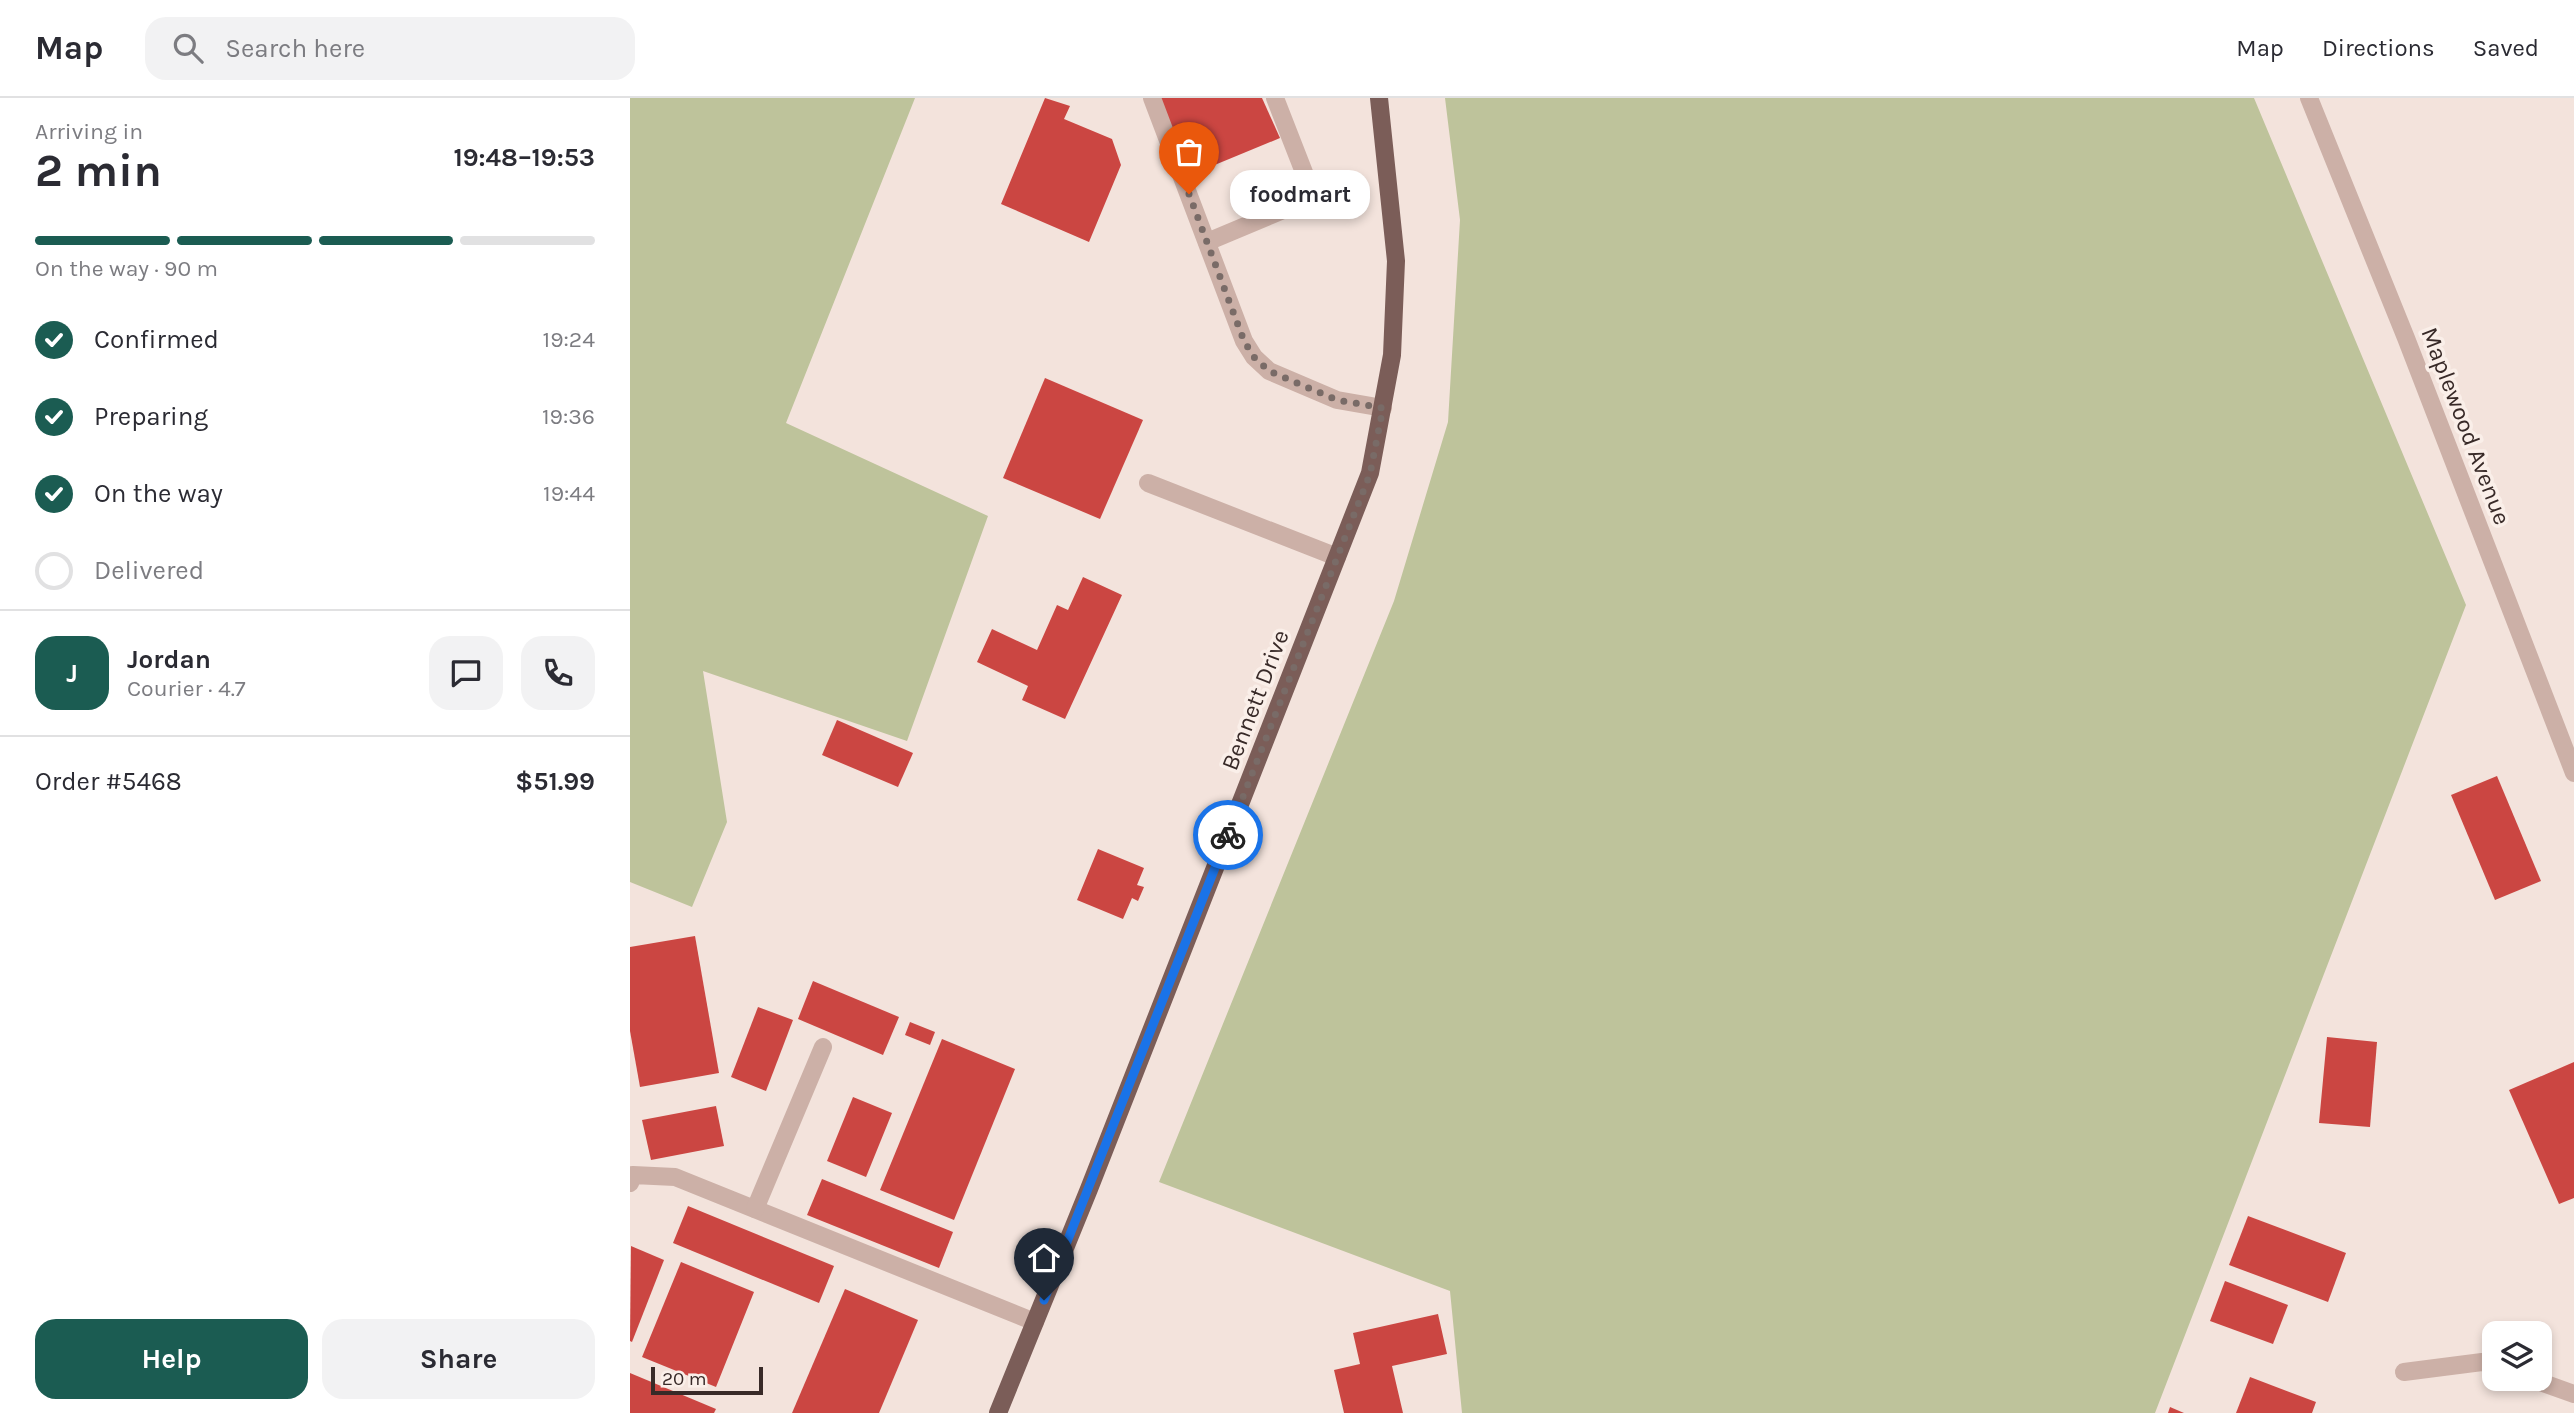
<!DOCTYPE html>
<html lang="en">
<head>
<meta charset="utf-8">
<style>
  :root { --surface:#fff; --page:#f2f2f3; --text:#2b2b33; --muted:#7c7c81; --line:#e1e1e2; --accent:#1b5c52 }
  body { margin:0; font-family:Karla,sans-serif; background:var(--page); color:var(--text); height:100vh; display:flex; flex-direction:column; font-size:26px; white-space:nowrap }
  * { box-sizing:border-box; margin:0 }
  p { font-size:23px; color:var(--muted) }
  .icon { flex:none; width:38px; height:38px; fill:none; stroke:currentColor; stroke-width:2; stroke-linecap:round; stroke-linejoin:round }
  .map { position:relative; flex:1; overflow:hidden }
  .drawer { display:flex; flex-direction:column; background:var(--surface); width:630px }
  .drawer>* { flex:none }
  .buttons { position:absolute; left:1852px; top:1223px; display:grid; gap:14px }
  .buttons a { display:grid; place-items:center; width:70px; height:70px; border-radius:14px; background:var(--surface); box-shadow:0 4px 10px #0003; font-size:35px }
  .scale { position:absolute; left:21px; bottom:18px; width:112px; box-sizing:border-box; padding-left:7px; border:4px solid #382a28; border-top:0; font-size:19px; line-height:24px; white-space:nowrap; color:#382a28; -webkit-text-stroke:5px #faefe9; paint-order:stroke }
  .pin { position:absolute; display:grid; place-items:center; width:60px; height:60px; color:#fff; margin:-72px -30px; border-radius:50% 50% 50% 0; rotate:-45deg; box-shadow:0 0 7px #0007 }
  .pin .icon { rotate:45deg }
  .courier { position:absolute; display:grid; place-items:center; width:70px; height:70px; margin:-35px; border:5px solid #1a73e8; border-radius:50%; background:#fff; color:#222; box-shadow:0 2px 9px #0007 }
  .bubble { position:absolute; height:49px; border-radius:21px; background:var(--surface); box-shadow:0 4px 10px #0003; font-size:23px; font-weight:700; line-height:49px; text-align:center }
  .overview em { font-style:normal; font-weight:700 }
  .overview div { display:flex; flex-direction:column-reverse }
  .overview { display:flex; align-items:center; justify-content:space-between; height:119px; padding:0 35px }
  h1 { font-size:46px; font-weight:700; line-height:52px }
  .bar { display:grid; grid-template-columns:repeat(4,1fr); gap:10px 7px; align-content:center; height:84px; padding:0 35px }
  .bar i { height:9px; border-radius:5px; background:var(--line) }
  .bar .active { background:var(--accent) }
  .bar p { grid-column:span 4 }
  .line { display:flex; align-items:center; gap:18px; padding:0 35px; border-top:2px solid var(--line) }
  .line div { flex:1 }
  .round { display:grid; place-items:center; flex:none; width:74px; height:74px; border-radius:21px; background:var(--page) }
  ol { padding:0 35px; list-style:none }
  li { display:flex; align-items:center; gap:21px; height:77px }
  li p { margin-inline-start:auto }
  li .icon { padding:7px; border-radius:50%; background:var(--accent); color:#fff; stroke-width:4 }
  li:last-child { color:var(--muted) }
  li i { width:38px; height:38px; border:4px solid var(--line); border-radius:50% }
  .button { display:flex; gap:14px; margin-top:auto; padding:14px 35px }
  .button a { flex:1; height:80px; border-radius:21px; background:var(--accent); color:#fff; font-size:28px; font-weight:700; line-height:80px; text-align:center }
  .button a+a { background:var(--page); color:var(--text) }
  header { display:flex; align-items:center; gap:42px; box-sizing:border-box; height:98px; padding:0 35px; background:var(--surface); border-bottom:2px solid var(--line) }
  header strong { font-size:33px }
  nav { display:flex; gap:38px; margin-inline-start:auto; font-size:24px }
  .search { width:490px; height:63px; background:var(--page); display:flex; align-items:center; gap:18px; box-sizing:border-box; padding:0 24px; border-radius:21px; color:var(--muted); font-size:26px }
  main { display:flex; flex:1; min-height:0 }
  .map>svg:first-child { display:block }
</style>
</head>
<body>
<header>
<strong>Map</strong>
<div class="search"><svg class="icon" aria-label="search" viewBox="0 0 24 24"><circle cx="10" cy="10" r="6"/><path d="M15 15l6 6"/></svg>Search here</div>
<nav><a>Map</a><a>Directions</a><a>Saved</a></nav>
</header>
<main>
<section class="drawer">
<div class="overview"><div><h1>2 min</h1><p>Arriving in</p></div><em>19:48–19:53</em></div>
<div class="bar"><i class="active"></i><i class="active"></i><i class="active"></i><i></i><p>On the way · 90 m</p></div>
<ol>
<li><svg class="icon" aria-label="check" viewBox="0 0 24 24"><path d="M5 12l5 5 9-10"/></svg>Confirmed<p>19:24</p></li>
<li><svg class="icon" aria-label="check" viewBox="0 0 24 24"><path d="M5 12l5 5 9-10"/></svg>Preparing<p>19:36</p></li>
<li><svg class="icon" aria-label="check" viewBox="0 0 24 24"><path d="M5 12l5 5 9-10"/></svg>On the way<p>19:44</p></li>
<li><i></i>Delivered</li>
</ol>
<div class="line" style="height:126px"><b class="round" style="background:var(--accent);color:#fff">J</b><div><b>Jordan</b><p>Courier · 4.7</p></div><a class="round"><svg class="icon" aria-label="chat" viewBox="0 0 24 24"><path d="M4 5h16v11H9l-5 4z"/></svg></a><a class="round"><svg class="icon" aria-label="phone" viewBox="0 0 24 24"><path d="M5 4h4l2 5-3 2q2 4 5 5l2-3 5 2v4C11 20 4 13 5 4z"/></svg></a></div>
<div class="line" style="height:91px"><div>Order #5468</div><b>$51.99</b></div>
<div class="button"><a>Help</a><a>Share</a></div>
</section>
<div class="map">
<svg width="1944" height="1315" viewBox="0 0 1944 1315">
  <rect width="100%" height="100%" fill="#f3e3dc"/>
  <g fill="#bec39b">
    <polygon points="0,0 285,0 156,325 358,418 277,643 73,573 97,724 62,809 0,784"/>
    <polygon points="815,0 1624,0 1836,507 1525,1315 832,1315 820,1193 529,1084 764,503 818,324 830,122"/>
  </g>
  <g fill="#cb4642">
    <polygon points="415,0 440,8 434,21 482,41 491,67 459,144 371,106"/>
    <polygon points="526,0 632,0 650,40 558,78"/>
    <polygon points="415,280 513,322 470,421 373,380"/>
    <polygon points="453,479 492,497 435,621 392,602 398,588 347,564 362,531 407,552 427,507 438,512"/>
    <polygon points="207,622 283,655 268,689 192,657"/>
    <polygon points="1867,678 1911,783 1865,802 1821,697"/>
    <polygon points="468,751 514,770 507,787 514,789 508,803 502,800 493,821 447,802"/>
    <polygon points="65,838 89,975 10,989 0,933 0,849"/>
    <polygon points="183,883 269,919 253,957 168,921"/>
    <polygon points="128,909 163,922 136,993 101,979"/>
    <polygon points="280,924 305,934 300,947 275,937"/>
    <polygon points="1697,939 1747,944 1740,1029 1689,1025"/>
    <polygon points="312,941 385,971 324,1122 250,1092"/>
    <polygon points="1944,964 1944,1100 1929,1106 1879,992"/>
    <polygon points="223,999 262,1015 236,1079 197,1063"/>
    <polygon points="86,1008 94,1048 21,1062 12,1022"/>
    <polygon points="192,1081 323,1134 309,1170 177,1117"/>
    <polygon points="58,1108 204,1168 189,1205 43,1145"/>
    <polygon points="1618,1118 1716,1155 1698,1204 1599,1167"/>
    <polygon points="1,1148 34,1162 2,1244 0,1243"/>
    <polygon points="51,1164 124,1194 86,1289 12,1259"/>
    <polygon points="1595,1183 1658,1207 1643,1246 1580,1223"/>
    <polygon points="215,1191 288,1222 249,1315 162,1315"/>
    <polygon points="808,1216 817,1256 762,1268 773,1315 714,1315 704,1272 730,1266 723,1235"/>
    <polygon points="0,1275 86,1311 84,1315 0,1315"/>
    <polygon points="1620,1279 1686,1304 1682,1315 1606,1315"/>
    <polygon points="1540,1309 1554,1315 1538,1315"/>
  </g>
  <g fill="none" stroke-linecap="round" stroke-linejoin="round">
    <g stroke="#ccb0a7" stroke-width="18">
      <polyline points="522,0 614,243 624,259 639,273 707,302 753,310"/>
      <polyline points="1679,0 1776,240 1944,675"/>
      <polyline points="577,144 670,105 677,90 677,82 645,0"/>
      <polyline points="518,385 707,459"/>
      <polyline points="0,1085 3,1077 45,1079 405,1224"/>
      <polyline points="125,1111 193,949"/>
      <polyline points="1774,1274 1852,1264 1864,1268"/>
      <polyline points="1902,1281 1944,1296"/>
    </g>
    <polyline stroke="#7b5d58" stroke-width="18" points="368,1315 459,1091 740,375 762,257 766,163 749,0"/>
  </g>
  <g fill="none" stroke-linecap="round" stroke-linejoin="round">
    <polyline stroke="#796b67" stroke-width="7" stroke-dasharray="0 12.6" points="559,96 614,243 624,259 639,273 707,302 753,310 740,376 598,737"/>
    <polyline stroke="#1a73e8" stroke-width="9" points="414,1202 598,737"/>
  </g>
  <g text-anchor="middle" stroke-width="7" stroke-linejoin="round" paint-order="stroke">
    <g font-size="24" fill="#382a28" stroke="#faefe9">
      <text transform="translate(1836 328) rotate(69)" y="8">Maplewood Avenue</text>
      <text transform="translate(625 602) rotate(-69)" y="8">Bennett Drive</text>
    </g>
  </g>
</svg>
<div class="buttons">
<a><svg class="icon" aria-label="layers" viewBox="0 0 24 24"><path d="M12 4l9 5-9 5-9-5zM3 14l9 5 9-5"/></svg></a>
</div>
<div class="scale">20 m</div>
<div class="pin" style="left:559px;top:96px;background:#ea580c"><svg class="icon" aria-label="bag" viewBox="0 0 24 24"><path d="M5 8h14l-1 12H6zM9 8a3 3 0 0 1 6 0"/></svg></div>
<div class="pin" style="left:414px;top:1202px;background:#1f2937"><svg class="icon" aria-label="home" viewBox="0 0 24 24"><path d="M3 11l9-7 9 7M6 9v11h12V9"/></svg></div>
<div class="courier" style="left:598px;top:737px"><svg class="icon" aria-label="bike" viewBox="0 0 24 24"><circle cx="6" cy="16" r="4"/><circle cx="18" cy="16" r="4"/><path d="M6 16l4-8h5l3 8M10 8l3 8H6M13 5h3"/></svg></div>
<div class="bubble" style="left:600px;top:72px;width:140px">foodmart</div>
</div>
</main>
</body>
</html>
